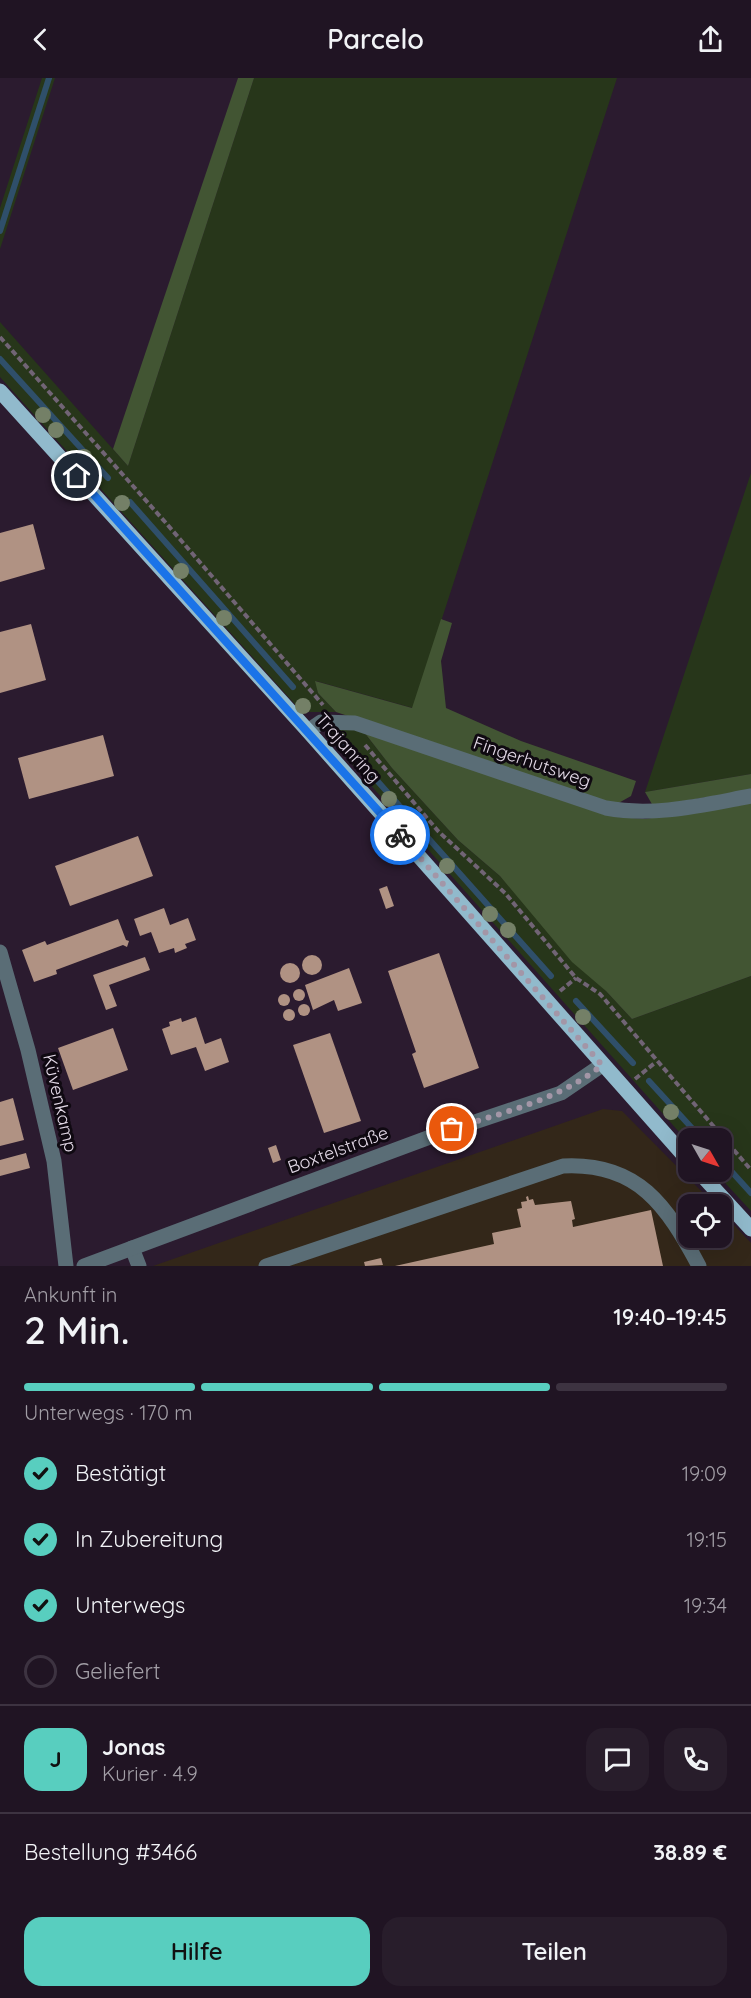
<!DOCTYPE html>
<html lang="de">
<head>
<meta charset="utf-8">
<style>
  :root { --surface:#201423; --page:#281d2b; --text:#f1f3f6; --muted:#a29ea6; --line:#3d3341; --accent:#58cebf }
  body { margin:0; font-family:Quicksand,sans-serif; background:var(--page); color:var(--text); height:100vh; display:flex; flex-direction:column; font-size:22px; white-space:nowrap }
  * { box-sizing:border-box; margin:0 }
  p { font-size:20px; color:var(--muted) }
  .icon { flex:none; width:33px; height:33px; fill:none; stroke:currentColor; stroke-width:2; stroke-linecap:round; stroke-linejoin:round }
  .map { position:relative; height:1188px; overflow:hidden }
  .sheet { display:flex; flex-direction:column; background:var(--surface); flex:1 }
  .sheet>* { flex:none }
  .needle { width:39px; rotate:129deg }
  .controls { position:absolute; left:678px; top:1050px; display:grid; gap:12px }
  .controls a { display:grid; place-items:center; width:54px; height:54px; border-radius:12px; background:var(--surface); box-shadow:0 6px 24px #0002,0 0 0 2px var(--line); font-size:30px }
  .pin { position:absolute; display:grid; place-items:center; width:51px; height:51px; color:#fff; margin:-26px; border:3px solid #fff; border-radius:50%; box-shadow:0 2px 6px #0007 }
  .courier { position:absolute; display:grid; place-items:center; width:60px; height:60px; margin:-30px; border:4px solid #1a73e8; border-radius:50%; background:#fff; color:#222; box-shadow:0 2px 8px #0007 }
  .head em { font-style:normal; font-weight:600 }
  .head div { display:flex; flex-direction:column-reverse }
  .head { display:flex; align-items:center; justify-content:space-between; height:102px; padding:0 24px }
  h1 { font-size:39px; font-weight:600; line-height:45px }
  .bar { display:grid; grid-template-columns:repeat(4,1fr); gap:9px 6px; align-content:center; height:72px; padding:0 24px }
  .bar i { height:8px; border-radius:4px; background:var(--line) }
  .bar .selected { background:var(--accent) }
  .bar p { grid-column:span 4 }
  .line { display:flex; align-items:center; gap:15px; padding:0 24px; border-top:2px solid var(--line) }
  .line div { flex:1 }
  .round { display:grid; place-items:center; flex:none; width:63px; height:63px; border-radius:18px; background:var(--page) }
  ol { padding:0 24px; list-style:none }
  li { display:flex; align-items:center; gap:18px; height:66px }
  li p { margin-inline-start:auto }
  li .icon { padding:6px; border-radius:50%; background:var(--accent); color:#111; stroke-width:4 }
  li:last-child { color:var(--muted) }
  li i { width:33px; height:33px; border:3px solid var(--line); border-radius:50% }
  .action { display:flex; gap:12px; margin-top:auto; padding:12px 24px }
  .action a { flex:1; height:69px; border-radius:18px; background:var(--accent); color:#111; font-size:24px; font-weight:600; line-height:69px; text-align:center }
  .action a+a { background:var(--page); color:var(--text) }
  header { display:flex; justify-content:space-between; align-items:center; height:78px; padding:0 24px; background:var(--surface); font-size:27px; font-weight:600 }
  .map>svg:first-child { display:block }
</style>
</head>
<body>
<header><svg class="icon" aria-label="back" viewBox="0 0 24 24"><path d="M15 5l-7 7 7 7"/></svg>Parcelo<svg class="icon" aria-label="share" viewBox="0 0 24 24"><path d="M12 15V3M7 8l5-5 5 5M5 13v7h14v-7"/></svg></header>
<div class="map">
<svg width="751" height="1188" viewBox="0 0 751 1188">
  <rect width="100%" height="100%" fill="#2b1b2f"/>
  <polygon fill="#332719" points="603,1031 622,1033 714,1126 688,1126 688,1160 722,1160 722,1134 751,1165 751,1188 153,1188"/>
  <g fill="#27361a">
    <polygon points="42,0 55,0 0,171 0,130"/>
    <polygon points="254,0 617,0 413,630 316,603 318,615 336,634 302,634 0,299 0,244 128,388"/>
    <polygon points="751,395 751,696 645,714"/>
    <polygon points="336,648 364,654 392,690 458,762 500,798 632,941 751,898 751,1133 715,1094 722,1094 722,1060 688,1060 688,1064 327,658"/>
  </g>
  <g fill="#425533">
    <polygon points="238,0 254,0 128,388 113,371"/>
    <polygon points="441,541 452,545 441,583 446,630 521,663 636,703 631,718 615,727 336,634 318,615 315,603 412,630"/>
    <polygon points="364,654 618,739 645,741 751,725 751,898 632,941 606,913 572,884 500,798 458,762 392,690"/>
    <polygon points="751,696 751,712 653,728 645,714"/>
  </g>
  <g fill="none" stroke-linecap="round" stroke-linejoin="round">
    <g stroke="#2f4f6a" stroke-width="6">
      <polyline points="0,153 49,0"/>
      <polyline points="0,281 108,400"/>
      <polyline points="130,424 293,609"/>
      <polyline points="340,661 551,898"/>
      <polyline points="576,923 633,985"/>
      <polyline points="649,1003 701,1060"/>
      <polyline points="722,1083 751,1115"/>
    </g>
  </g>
  <g fill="#b09283">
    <polygon points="33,446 45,491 0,504 0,455"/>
    <polygon points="31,546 46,602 0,615 0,554"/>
    <polygon points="103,657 114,698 29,721 18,680"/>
    <polygon points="138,758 153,798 70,828 55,788"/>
    <polygon points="387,808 394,828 386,831 379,811"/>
    <polygon points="164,830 170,847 188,840 196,862 185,866 187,870 175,875 174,870 159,875 151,854 140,858 134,841"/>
    <polygon points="118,841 126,862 129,863 127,869 123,867 56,892 57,896 34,904 22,872 45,863 47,867"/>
    <polygon points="439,875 479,990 424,1010 412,976 416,974 388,893"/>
    <circle cx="312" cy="887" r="10"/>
    <polygon points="145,879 150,892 109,907 117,928 106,932 93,897"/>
    <circle cx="290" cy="895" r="10"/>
    <polygon points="349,890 362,925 338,933 334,922 313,932 305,907"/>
    <circle cx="299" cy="917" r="6"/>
    <circle cx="284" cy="922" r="6"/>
    <circle cx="304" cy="932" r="6"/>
    <circle cx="289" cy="937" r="6"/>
    <polygon points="196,939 205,966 221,960 229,984 205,993 196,969 171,977 162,951 170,948 169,944 181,940 182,944"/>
    <polygon points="113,950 128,992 73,1012 58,970"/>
    <polygon points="330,955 361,1043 324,1055 293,967"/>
    <polygon points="13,1020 24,1062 0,1068 0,1024"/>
    <polygon points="276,1067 281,1082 273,1085 268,1070"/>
    <polygon points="26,1075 30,1090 0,1098 0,1082"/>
    <polygon points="528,1118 529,1122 533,1121 535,1127 571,1123 575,1141 572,1142 573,1149 651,1132 663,1188 395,1188 494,1166 492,1155 521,1149 517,1131 522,1130 521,1124 527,1123 526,1119"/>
    <polygon points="381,1180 383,1187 365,1188 364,1184"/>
  </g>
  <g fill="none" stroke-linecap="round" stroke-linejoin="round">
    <g stroke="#716475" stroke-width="4" stroke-dasharray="6 3" stroke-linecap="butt">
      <polyline points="0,259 166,445 323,627"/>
      <polyline points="365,667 438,753 505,815 576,900 600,916 751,1092"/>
      <polyline points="560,913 576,900"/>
      <polyline points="635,1001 656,984"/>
    </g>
    <g stroke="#5a6d76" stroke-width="15">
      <path d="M308,653l13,-9 34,1 251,85c49,9 96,-3 145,-12"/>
      <polyline points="0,874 28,972 54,1083 66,1188"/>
      <polyline points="132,1170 139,1188"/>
      <polyline points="84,1188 430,1059 561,1015 602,987"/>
      <path d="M266,1188l297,-100c75,-4 104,40 136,100"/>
    </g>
    <g stroke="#91bacc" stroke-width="15">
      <polyline points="0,313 308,653 688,1082"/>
      <polyline points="699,1094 751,1151"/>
    </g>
  </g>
  <g fill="#748067">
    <circle cx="43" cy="337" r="8"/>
    <circle cx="56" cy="352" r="8"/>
    <circle cx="84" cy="379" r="8"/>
    <circle cx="122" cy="425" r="8"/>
    <circle cx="181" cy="493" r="8"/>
    <circle cx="224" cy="540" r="8"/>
    <circle cx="303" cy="628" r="8"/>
    <circle cx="389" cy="721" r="8"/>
    <circle cx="447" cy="788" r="8"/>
    <circle cx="490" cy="836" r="8"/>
    <circle cx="508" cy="852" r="8"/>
    <circle cx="583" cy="939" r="8"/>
    <circle cx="671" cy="1034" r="8"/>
  </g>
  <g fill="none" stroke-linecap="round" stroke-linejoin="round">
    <path stroke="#a396a7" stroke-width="6" stroke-dasharray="0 10.8" d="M400,757l202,230c-43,35 -98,47 -150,64"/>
    <polyline stroke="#1a73e8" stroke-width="8" points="77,398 400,757"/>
  </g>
  <g text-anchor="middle" stroke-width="6" stroke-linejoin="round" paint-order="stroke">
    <g font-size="18" fill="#e3d9e7" stroke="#0f0911">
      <text transform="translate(348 670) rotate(48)" y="6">Trajanring</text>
      <text transform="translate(532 684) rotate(19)" y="6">Fingerhutsweg</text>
      <text transform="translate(60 1025) rotate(77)" y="6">Küvenkamp</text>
      <text transform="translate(338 1072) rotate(-20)" y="6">Boxtelstraße</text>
    </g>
  </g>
</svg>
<div class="controls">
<a><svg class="needle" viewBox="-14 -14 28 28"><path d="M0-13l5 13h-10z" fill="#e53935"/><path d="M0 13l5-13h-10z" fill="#a29ea6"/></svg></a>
<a><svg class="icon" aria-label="locate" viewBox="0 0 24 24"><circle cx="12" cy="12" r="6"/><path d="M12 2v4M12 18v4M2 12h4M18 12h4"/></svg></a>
</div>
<div class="pin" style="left:452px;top:1051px;background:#ea580c"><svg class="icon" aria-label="bag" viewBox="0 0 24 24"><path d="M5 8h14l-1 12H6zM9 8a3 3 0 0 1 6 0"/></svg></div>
<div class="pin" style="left:77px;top:398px;background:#1f2937"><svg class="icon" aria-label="home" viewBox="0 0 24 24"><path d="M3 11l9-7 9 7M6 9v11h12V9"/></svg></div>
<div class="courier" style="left:400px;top:757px"><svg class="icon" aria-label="bike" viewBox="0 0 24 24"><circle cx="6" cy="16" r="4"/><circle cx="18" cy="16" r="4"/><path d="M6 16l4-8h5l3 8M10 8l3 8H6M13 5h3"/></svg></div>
</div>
<section class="sheet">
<div class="head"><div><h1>2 Min.</h1><p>Ankunft in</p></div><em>19:40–19:45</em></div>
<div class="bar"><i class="selected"></i><i class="selected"></i><i class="selected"></i><i></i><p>Unterwegs · 170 m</p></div>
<ol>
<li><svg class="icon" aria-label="check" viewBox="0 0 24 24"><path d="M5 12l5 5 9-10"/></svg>Bestätigt<p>19:09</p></li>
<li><svg class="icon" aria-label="check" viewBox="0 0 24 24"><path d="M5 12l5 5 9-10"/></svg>In Zubereitung<p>19:15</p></li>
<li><svg class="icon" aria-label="check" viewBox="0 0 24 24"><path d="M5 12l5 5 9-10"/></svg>Unterwegs<p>19:34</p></li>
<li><i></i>Geliefert</li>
</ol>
<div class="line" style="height:108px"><b class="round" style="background:var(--accent);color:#111">J</b><div><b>Jonas</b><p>Kurier · 4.9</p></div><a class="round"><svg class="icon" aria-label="chat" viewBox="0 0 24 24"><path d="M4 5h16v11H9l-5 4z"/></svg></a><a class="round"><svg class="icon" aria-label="phone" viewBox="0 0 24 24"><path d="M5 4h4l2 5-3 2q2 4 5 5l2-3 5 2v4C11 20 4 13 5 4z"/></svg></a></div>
<div class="line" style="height:78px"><div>Bestellung #3466</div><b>38.89 €</b></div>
<div class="action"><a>Hilfe</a><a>Teilen</a></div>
</section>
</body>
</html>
